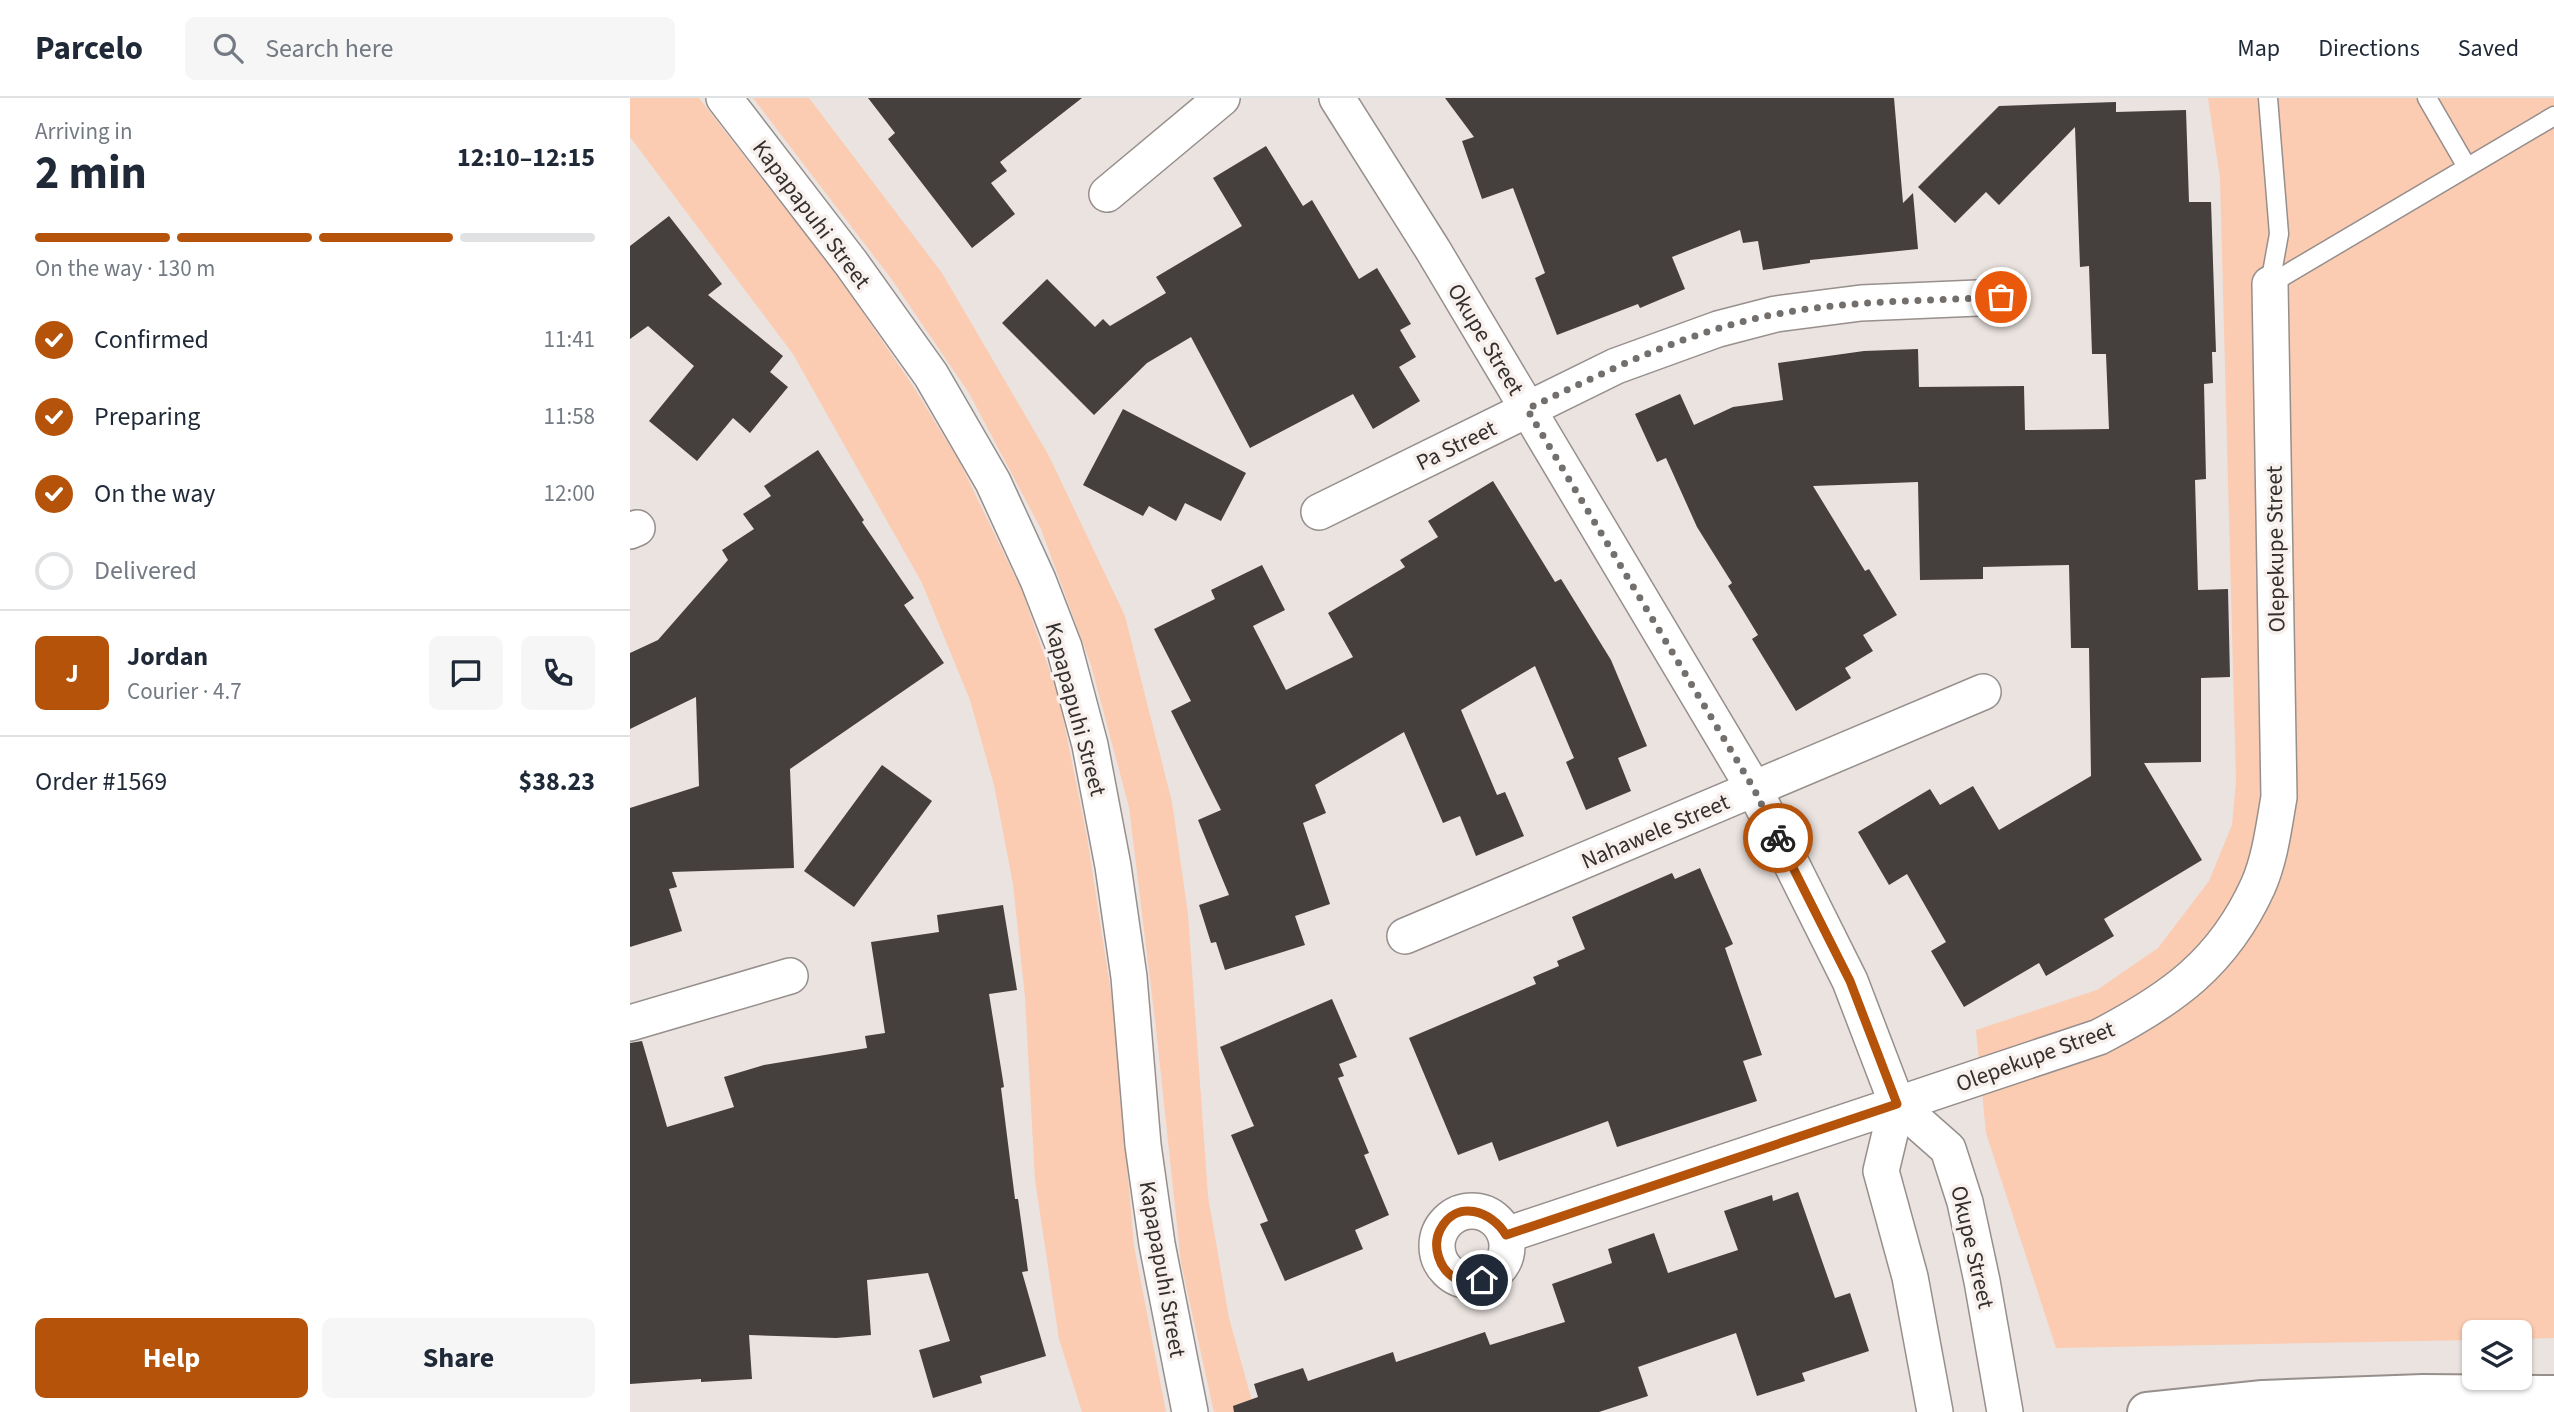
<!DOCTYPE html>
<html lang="en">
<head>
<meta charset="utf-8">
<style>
  :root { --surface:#fff; --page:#f6f6f7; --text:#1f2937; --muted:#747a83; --line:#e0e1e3; --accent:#b45309 }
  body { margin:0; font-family:"Source Sans 3",sans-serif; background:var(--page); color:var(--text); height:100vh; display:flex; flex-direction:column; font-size:26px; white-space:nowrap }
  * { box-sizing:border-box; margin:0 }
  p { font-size:23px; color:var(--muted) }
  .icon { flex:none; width:38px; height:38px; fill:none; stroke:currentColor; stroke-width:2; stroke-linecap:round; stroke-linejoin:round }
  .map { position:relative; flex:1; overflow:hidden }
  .details { display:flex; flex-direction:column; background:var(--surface); width:630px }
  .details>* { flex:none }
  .tools { position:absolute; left:1832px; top:1222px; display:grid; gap:14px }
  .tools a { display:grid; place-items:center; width:70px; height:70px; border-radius:10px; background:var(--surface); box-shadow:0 2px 5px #0004; font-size:35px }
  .pin { position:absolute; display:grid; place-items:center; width:60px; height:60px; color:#fff; margin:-30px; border:4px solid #fff; border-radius:50%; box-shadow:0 2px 7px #0007 }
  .courier { position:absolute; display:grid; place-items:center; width:70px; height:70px; margin:-35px; border:5px solid #b45309; border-radius:50%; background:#fff; color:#222; box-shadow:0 2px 9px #0007 }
  .head em { font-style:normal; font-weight:700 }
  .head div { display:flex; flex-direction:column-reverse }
  .head { display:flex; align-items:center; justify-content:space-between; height:119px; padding:0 35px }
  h1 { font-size:46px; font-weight:700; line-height:52px }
  .bar { display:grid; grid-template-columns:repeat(4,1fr); gap:10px 7px; align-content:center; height:84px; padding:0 35px }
  .bar i { height:9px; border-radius:5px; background:var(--line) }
  .bar .selected { background:var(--accent) }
  .bar p { grid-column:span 4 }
  .line { display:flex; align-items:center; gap:18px; padding:0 35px; border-top:2px solid var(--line) }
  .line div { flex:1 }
  .round { display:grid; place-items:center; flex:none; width:74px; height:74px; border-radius:10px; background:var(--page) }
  ol { padding:0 35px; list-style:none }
  li { display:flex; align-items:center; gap:21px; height:77px }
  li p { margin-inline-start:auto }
  li .icon { padding:7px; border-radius:50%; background:var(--accent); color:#fff; stroke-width:4 }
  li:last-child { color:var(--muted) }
  li i { width:38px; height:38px; border:4px solid var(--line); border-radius:50% }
  .action { display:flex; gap:14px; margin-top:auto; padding:14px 35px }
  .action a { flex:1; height:80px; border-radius:10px; background:var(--accent); color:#fff; font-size:28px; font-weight:700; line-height:80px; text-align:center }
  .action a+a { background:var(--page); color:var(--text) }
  header { display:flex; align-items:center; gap:42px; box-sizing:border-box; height:98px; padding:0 35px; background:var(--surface); border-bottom:2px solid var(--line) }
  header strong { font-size:33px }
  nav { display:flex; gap:38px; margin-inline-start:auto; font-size:24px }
  .search { width:490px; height:63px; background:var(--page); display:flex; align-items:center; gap:18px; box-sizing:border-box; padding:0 24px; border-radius:10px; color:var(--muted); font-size:26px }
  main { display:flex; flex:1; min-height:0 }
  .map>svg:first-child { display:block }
</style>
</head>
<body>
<header>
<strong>Parcelo</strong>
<div class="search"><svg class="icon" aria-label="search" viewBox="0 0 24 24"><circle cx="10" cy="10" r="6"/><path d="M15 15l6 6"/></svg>Search here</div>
<nav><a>Map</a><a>Directions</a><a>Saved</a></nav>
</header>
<main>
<section class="details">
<div class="head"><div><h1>2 min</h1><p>Arriving in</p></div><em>12:10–12:15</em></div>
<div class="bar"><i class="selected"></i><i class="selected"></i><i class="selected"></i><i></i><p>On the way · 130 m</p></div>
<ol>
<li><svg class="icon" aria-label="check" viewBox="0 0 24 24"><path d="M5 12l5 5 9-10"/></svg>Confirmed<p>11:41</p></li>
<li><svg class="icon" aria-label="check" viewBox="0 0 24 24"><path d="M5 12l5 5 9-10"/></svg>Preparing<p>11:58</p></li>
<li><svg class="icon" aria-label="check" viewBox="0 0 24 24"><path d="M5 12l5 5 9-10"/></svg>On the way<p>12:00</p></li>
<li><i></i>Delivered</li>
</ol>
<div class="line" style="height:126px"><b class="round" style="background:var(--accent);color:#fff">J</b><div><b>Jordan</b><p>Courier · 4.7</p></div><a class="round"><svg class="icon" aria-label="chat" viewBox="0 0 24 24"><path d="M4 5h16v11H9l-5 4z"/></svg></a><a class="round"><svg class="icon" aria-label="phone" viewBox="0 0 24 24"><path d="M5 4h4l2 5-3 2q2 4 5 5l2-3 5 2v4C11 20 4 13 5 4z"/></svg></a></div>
<div class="line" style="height:91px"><div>Order #1569</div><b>$38.23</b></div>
<div class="action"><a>Help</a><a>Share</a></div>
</section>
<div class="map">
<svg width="1924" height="1314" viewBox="0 0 1924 1314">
  <rect width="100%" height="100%" fill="#eae3e0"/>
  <g fill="#fbcbb2">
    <polygon points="0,0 69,0 209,180 283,288 330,365 392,493 429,600 457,739 483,908 504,1148 536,1314 452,1314 429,1241 405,1082 395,899 383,786 364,687 340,602 292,485 163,256 0,39"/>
    <polygon points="123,0 179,0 312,175 419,358 495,518 542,704 558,816 578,1098 599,1220 625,1314 584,1314 551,1165 526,930 499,709 461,567 411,431 339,295 260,179"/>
    <polygon points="1578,0 1924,0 1924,1240 1890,1241 1890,1234 1844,1234 1844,1242 1426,1250 1356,1035 1346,932 1467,892 1528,850 1579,783 1602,727 1606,683 1590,80"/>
  </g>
  <g fill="#453f3d">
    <polygon points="238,0 452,0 370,64 377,73 361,85 385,116 342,150 258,41 265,35"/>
    <polygon points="815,0 1264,0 1273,105 1283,95 1288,151 1180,162 1180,165 1133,172 1128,143 1113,145 1110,132 1042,159 1055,191 1010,210 1008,206 927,237 905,180 915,175 883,90 852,101 832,43 844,39"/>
    <polygon points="1486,4 1486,14 1556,12 1559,104 1581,104 1586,254 1582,254 1583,285 1574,286 1576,381 1565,382 1568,492 1598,491 1600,579 1571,580 1571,664 1514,665 1572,762 1474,821 1484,838 1416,878 1409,865 1334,909 1301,853 1316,844 1277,776 1259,787 1228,734 1300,691 1310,707 1343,688 1369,732 1461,678 1459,550 1441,550 1439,467 1353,469 1353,481 1290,482 1288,384 1183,388 1235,473 1239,471 1267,517 1233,537 1243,553 1215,570 1221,580 1166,613 1122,541 1128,537 1098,488 1102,485 1067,429 1036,360 1027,364 1005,316 1050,296 1064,327 1103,309 1153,302 1148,265 1234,253 1288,251 1289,289 1394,288 1395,332 1479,331 1476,256 1462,256 1459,168 1450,169 1445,29 1369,107 1356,94 1325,125 1288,89 1369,8"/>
    <polygon points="636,48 673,108 682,102 729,181 747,170 781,226 770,232 786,259 769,269 790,303 743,331 723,296 620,350 561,239 517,265 464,317 372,225 417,181 465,229 473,221 480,228 536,195 526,179 612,128 583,80"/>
    <polygon points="39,118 92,186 78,197 153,258 140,274 158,289 120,335 103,320 67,363 19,323 64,268 18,228 0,241 0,148"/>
    <polygon points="493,311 616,375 591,423 555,405 546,423 519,408 513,418 453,387"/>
    <polygon points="188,352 234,422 232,424 284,500 274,507 314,565 160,671 164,770 42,774 47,789 39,791 52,833 0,849 0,710 69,688 66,599 0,631 0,555 28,542 98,462 92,452 124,431 113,416 141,398 134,388"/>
    <polygon points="863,383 925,484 931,481 981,562 1017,648 988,660 1001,693 956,712 936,664 944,660 905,568 831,612 867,697 875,694 894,738 846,758 830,718 813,725 774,634 685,687 696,715 673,725 700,806 665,818 675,847 595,872 586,844 581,845 569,807 599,797 568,722 591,712 541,613 561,603 524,531 585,501 581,492 632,467 655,512 623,528 656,592 723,559 698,515 775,469 770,462 808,439 798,423"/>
    <polygon points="252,667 302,703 224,809 174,773"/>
    <polygon points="1070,770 1103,846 1095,850 1132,957 1113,963 1127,1003 987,1049 978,1023 869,1063 862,1044 828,1057 779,940 906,886 903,879 929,868 927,863 955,851 942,819 1042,775 1045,781"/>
    <polygon points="373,807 387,892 359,896 374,989 371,990 385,1101 388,1101 398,1173 392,1174 416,1258 350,1278 352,1285 303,1300 289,1252 320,1243 298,1175 237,1182 241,1237 206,1240 119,1237 122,1281 71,1284 71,1281 0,1286 0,945 12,943 37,1029 104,1009 94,979 134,967 237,950 235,938 255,935 241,844 309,834 307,817"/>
    <polygon points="702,901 727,959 709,966 714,978 708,980 739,1055 734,1057 759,1117 725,1132 733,1151 655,1183 630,1126 638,1123 601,1037 624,1028 590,949"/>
    <polygon points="1168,1094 1205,1200 1220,1195 1239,1253 1172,1275 1175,1283 1127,1298 1106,1235 1008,1269 1018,1298 969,1314 604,1314 603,1308 628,1299 624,1286 673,1270 678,1283 763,1254 766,1264 855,1234 860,1247 935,1224 922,1186 982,1165 978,1151 1024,1135 1038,1175 1108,1152 1094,1113 1142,1097 1143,1103"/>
  </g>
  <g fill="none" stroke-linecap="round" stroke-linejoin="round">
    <g stroke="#968f8c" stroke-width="21">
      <g id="service">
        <polyline points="1638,0 1649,136 1640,186"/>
        <polyline points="1797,0 1837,69"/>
        <polyline points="1640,186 1924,18"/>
      </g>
    </g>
    <g stroke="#968f8c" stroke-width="38">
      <g id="minor">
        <polyline points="94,0 221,165 301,277 363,384 408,482 434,549 460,647 483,768 499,879 513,1047 527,1146 560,1314"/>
        <polyline points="707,0 803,152 1124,691 1220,883 1267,1006 1318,1051 1335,1104 1352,1183 1375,1314"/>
        <polyline points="477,96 592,0"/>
        <polyline points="689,414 986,268 1088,231 1146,216 1231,205 1371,199"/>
        <polyline points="0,433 7,430"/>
        <polyline points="775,838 1353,594"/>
        <polyline points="0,925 160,878"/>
        <polyline points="1267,1006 1251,1073 1280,1179 1305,1314"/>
        <circle cx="842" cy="1148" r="35"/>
        <path d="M876,1137l593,-198c73,-38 124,-74 159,-151 12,-27 16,-60 21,-89l-9,-513"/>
      </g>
    </g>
    <g stroke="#968f8c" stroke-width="42">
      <polyline id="tertiary" points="1517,1314 1633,1302 1793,1296 1924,1297"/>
    </g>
    <use href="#service" stroke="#fff" stroke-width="18"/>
    <use href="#minor" stroke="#fff" stroke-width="35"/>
    <use href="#tertiary" stroke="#fff" stroke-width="38"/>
  </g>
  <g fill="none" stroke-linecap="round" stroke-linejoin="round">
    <path stroke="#736f6d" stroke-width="7" stroke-dasharray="0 12.6" d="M1148,740l-24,-49 -227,-380c80,-38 162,-79 250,-95 73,-14 149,-13 224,-17"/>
    <path stroke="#b45309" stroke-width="9" d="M852,1182c-9,1 -18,2 -27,-2 -16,-9 -23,-32 -15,-48 16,-32 52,-19 66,5l391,-131 -47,-123 -72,-143"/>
  </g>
  <g text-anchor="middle" stroke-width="7" stroke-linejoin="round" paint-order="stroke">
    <g font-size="23" fill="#33302f" stroke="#f8f0ed">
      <text transform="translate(182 116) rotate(53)" y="8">Kapapapuhi Street</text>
      <text transform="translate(856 241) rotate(59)" y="8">Okupe Street</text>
      <text transform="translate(826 347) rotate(-26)" y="8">Pa Street</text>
      <text transform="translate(1645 451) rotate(-91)" y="8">Olepekupe Street</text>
      <text transform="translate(446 611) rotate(75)" y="8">Kapapapuhi Street</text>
      <text transform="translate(1025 733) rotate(-23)" y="8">Nahawele Street</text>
      <text transform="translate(1405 958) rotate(-20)" y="8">Olepekupe Street</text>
      <text transform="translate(1343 1149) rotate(77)" y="8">Okupe Street</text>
      <text transform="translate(533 1171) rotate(80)" y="8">Kapapapuhi Street</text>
    </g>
  </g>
</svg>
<div class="tools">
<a><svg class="icon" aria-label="layers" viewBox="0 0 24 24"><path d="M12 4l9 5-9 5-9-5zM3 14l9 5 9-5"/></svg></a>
</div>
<div class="pin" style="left:1371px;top:199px;background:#ea580c"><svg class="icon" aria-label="bag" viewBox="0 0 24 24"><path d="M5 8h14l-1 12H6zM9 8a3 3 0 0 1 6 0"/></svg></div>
<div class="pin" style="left:852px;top:1182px;background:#1f2937"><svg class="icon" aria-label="home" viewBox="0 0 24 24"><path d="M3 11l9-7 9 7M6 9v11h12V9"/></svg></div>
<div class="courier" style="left:1148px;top:740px"><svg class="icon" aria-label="bike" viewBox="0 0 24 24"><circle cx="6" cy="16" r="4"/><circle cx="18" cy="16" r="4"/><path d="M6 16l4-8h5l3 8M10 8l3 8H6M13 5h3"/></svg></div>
</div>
</main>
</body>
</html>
